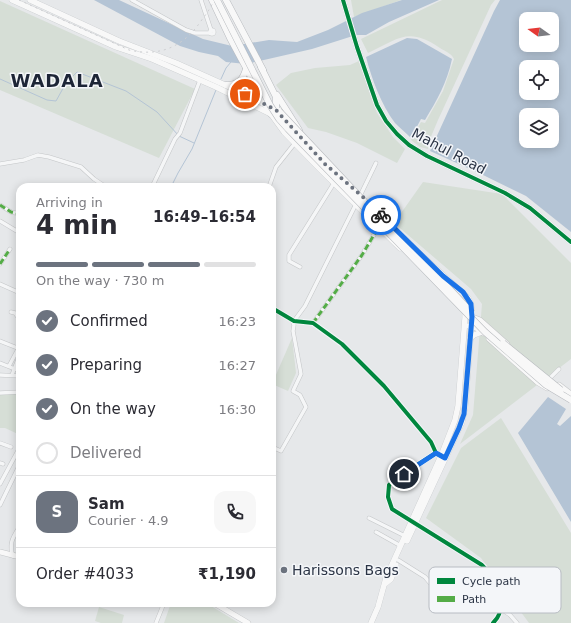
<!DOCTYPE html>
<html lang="en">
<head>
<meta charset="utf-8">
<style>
  :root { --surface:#fff; --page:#f7f7f7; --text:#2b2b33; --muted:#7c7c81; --line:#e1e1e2; --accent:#6c737f }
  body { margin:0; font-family:"DejaVu Sans",sans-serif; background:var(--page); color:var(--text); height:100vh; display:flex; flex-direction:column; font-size:15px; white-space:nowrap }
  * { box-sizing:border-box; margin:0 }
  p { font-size:13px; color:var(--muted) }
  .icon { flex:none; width:22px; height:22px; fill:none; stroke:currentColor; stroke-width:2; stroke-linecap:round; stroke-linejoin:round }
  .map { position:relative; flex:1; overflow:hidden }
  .drawer { position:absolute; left:16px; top:183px; width:260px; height:424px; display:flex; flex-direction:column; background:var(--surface); border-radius:12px; box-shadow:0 2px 10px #0003 }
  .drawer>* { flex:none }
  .needle { width:26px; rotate:284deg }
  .tools { position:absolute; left:519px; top:12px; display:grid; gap:8px }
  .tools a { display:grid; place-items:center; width:40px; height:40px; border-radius:8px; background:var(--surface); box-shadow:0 2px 10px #0003; font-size:20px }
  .pin { position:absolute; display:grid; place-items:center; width:34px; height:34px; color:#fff; margin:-17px; border:2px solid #fff; border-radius:50%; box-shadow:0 1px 4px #0007 }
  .courier { position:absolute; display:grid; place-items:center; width:40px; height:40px; margin:-20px; border:3px solid #1a73e8; border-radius:50%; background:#fff; color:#222; box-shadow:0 1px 5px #0007 }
  .summary em { font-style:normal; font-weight:700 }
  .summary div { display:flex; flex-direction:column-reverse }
  .summary { display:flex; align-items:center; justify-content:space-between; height:68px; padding:0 20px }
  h1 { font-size:26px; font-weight:700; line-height:30px }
  .bar { display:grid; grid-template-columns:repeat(4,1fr); gap:6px 4px; align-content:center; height:48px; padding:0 20px }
  .bar i { height:5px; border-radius:3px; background:var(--line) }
  .bar .current { background:var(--accent) }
  .bar p { grid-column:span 4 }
  .line { display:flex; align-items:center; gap:10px; padding:0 20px; border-top:1px solid var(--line) }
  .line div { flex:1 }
  .round { display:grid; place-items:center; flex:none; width:42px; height:42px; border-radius:12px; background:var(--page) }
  ol { padding:0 20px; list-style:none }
  li { display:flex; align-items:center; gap:12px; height:44px }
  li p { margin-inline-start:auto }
  li .icon { padding:4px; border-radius:50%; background:var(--accent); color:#fff; stroke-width:4 }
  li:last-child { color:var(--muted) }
  li i { width:22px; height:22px; border:2px solid var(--line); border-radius:50% }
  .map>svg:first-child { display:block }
</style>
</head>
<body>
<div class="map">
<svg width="571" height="623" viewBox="0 0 571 623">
  <rect width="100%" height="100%" fill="#e6e8ea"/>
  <g fill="#d6ded6">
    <polygon points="351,0 401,0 354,17"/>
    <path d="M442,0h53l-4,5 -53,115 -8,19 -2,10 -8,-2 -9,-7 10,-18 4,1 18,-32 11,-32c-2,-5 -9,-8 -14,-11 -32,-22 -42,-9 -72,5l-7,-14z"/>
    <polygon points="0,1 195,89 159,158 0,90"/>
    <polygon points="359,61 377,113 393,137 405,149 397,163 357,143 326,132 308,128 276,85 291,73 315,68 350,65"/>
    <polygon points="423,182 502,194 571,263 571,359 460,444 473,415 482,304 471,289 394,223"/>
    <polygon points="292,338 296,373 288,391 272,384"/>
    <polygon points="20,392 20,435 5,428 0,428 0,393"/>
    <polygon points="501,418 571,533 571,623 529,623 481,558 426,518 461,448"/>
    <polygon points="171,603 199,603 211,606 239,623 164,623"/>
    <polygon points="99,607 124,615 122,623 101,623 95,621"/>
  </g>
  <g fill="#b4c4d5" fill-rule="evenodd">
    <polygon points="94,0 119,0 203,39 232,46 269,40 297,42 328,30 362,13 402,0 439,0 389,22 366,35 356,35 312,49 246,64 226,62 218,56 199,52 180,46"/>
    <path d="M500,0h71v232l-45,-36 -45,-22 -51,-23 64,-140zM526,19h26v26h-26zM526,67h26v26h-26zM526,115h26v26h-26z"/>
    <path d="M407,38l10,1 35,20c-5,24 -15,41 -27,61l-4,-1 -10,19c-5,-5 -11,-10 -16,-15 -14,-19 -23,-43 -29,-66z"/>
    <polygon points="548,397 566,409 557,424 560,426 571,416 571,522 518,433"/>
  </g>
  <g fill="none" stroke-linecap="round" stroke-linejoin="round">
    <g stroke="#b4c4d5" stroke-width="1">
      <polyline points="0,79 47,100 56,101 66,83 77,72 126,91 157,112 179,136 194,143"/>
      <polyline points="221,79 226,68 231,62"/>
      <polyline points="171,187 178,173 192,149 216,90"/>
    </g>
    <g stroke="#c4c6c8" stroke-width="4.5">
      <g id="street">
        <polyline points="132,0 186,30 195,33 210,33"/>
        <polyline points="201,0 211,30"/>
        <circle cx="212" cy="32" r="2"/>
        <polyline points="0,164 24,160 38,155 49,157 81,167 94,179 106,187"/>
        <polyline points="152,187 175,139 180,133 200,80"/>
        <polyline points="269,187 276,167 295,143"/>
        <polyline points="359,198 376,163"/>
        <polyline points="0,205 11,212 20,214"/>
        <polyline points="0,221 20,233"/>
        <polyline points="0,264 10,249"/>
        <polyline points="300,267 289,261 289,255 334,183"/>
        <polyline points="0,284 20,293"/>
        <polyline points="272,308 294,321 313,323 342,344 384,386 431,442 437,454"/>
        <polyline points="11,312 15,313 20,320"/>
        <polyline points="294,321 305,306 356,204"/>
        <polyline points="313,323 362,255 378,228"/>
        <polyline points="0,341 20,349"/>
        <polyline points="0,363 20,371"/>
        <polyline points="9,366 17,351 20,351"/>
        <polyline points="0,375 20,376"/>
        <polyline points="12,375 20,354"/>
        <polyline points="549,379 559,369"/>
        <polyline points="0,393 20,392"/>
        <polyline points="0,443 11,447"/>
        <polyline points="272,447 281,451 306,407 300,395 293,391 301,374 293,331 294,325 293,323"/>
        <path d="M436,453l-39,25 -8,7 -1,12 4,12 90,56c14,15 16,17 18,38 1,9 -1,14 -7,20"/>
        <polyline points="0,463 3,464"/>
        <polyline points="0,484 20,447"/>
        <polyline points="0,505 20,464"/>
        <polyline points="369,518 405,536"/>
        <polyline points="376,532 401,546"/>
        <path d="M13,556c-5,-13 1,-20 7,-30"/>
        <polyline points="398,560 425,577 436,590"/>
        <polyline points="501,609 510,615 517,623"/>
        <polyline points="156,623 164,603"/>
      </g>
    </g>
    <g stroke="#c4c6c8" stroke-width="6">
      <g id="secondary">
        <polyline points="343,0 357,47 377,105 386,121 397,134 409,145 427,156 505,193 530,208 571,242"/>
        <polyline points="469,317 475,318 480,320 507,344"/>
        <polyline points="468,326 476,328 483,333"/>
        <polyline points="489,339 537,382 547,388"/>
        <polyline points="559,385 571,394"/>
        <polyline points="0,552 20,557"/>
        <polyline points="214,603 248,623"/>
      </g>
    </g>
    <g stroke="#c2c5c8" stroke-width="6">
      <g id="primary">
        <polyline points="12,0 116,47 152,59 216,87 271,114 284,132 320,169 400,248"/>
        <polyline points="30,0 119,41 176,63 245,94 266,105"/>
        <polyline points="470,338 474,335 482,332"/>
        <polyline points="407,541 462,422 465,407 472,317 471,304 468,298 420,254"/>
        <polyline points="386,583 391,579 396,565"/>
        <polyline points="371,623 378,607 386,578 441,456 455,420 458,406 465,318 465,309"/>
      </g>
    </g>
    <g stroke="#b8bbbf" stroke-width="7">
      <g id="highway">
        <polyline points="212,0 230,38 271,114 276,111 276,97 261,67"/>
        <polyline points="226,0 263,70"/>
        <path d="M226,85c12,0 17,-5 20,-16"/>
        <polyline points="277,95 299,130"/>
      </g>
    </g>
    <use href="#street" stroke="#f5f6f7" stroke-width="3.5"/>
    <use href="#secondary" stroke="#f8f8f8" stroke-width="5"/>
    <use href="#primary" stroke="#f8f8f8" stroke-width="5.5"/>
    <use href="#highway" stroke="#f8f8f8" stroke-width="6"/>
    <path stroke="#cecfd2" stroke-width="1" stroke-dasharray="2 4" stroke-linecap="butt" d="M19,0l110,50c31,7 54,-3 72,-29 5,-7 10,-13 13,-21"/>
    <g stroke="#b8bbbf" stroke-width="7" stroke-linecap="butt">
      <g id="highway-bridge">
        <polyline points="217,0 270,105 279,119 288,129 485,332 546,385 571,400"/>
        <polyline points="279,111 359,196 415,252 472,313"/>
        <polyline points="503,343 561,390"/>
      </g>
    </g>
    <use href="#highway-bridge" stroke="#f8f8f8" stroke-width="6"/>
    <g stroke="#54ac47" stroke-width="3" stroke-dasharray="6 3" stroke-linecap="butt">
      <polyline points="0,205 11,212 20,214"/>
      <polyline points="0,264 10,249"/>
      <polyline points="313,323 362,255 378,228"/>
    </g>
    <g stroke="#f4f6f9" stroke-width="6">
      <g id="cycleway">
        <polyline points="343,0 357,47 377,105 386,121 397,134 409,145 427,156 505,193 530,208 571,242"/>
        <polyline points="272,308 294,321 313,323 342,344 384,386 431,442 436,453 445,458"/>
        <path d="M436,453l-39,25 -8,7 -1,12 4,12 90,56c14,15 16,17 18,38 1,9 -1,14 -7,20"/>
      </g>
    </g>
    <use href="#cycleway" stroke="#00873e" stroke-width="4"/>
  </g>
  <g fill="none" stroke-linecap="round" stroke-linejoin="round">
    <polyline stroke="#6c737f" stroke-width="4" stroke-dasharray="0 7.2" points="245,94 276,110 325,164 363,197 381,215"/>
    <polyline stroke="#1a73e8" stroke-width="5" points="381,215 443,276 463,292 471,304 472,317 464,414 459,428 445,458 436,453 404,474"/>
  </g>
  <circle fill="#6c737f" stroke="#f4f6f9" stroke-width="1.5" cx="284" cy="570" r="4"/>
  <g text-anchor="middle" stroke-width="3" stroke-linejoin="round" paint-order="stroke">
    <g font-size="14" fill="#2b3445" stroke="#f4f6f9">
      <text transform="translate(449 151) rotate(28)" y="5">Mahul Road</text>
    </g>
    <g font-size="14" fill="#2b3445" stroke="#f4f6f9" text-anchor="start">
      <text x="292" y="575">Harissons Bags</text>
    </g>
    <g font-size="18" font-weight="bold" letter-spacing="1" fill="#1d2536" stroke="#f4f6f9">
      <text x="57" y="87">WADALA</text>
    </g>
  </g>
  <rect x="429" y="567" width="132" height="46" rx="6" fill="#f4f6f9" stroke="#b8bcc3" stroke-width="1"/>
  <rect x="437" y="578" width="18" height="6" fill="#00873e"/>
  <rect x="437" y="596" width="18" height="6" fill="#54ac47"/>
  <g font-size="11" fill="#2b3445">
    <text x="462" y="585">Cycle path</text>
    <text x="462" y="603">Path</text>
  </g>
</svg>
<div class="tools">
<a><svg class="needle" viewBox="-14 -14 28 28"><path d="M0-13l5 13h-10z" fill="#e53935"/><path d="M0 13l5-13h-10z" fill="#7c7c81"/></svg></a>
<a><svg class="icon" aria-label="locate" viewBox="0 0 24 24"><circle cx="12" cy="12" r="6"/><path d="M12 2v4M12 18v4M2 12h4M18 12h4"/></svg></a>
<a><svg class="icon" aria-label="layers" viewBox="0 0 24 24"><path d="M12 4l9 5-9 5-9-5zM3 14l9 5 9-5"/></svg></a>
</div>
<div class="pin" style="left:245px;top:94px;background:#ea580c"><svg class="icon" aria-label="bag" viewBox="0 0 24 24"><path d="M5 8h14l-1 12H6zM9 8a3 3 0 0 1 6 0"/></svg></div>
<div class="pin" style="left:404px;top:474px;background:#1f2937"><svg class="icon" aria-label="home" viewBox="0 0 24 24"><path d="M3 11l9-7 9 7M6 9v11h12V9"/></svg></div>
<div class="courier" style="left:381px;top:215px"><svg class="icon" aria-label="bike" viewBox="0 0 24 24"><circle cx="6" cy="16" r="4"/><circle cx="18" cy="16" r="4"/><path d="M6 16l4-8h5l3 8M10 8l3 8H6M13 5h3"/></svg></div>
<section class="drawer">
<div class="summary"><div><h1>4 min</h1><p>Arriving in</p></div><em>16:49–16:54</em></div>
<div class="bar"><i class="current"></i><i class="current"></i><i class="current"></i><i></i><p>On the way · 730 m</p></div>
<ol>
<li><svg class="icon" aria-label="check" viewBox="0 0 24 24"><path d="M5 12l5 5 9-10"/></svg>Confirmed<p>16:23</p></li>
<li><svg class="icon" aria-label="check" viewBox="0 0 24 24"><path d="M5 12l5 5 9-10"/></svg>Preparing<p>16:27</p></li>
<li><svg class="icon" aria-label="check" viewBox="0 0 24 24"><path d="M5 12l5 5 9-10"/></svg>On the way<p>16:30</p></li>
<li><i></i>Delivered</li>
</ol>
<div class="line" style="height:72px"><b class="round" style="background:var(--accent);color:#fff">S</b><div><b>Sam</b><p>Courier · 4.9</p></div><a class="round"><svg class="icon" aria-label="phone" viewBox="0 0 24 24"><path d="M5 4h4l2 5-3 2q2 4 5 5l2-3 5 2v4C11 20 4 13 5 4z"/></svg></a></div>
<div class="line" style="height:52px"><div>Order #4033</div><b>₹1,190</b></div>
</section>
</div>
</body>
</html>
